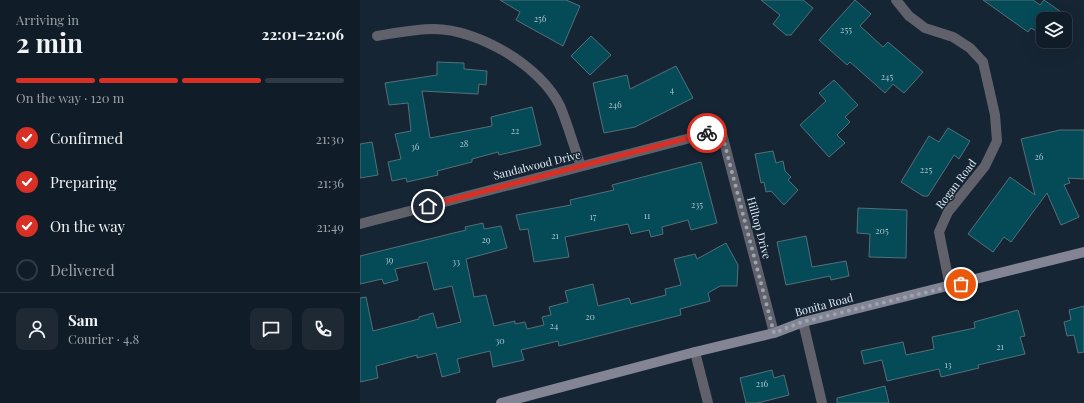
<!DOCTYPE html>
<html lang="en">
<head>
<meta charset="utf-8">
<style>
  :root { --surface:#101c27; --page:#1e2933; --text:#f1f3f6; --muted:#9ca1a7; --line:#303a44; --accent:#d93025 }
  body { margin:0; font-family:"Playfair Display",serif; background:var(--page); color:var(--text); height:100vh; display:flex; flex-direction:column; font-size:15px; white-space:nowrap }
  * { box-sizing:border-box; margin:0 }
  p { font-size:13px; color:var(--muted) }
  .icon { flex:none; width:22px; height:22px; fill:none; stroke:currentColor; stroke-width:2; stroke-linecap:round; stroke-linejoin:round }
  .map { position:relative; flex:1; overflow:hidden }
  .panel { display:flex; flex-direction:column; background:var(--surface); width:360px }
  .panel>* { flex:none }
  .fabs { position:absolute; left:676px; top:12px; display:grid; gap:8px }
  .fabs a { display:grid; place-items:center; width:36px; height:36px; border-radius:8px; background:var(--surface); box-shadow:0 4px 16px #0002,0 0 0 1px var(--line); font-size:20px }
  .pin { position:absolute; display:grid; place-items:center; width:34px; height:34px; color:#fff; margin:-17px; border:2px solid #fff; border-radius:50%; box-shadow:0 1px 4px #0007 }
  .courier { position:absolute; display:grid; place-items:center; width:40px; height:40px; margin:-20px; border:3px solid #d93025; border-radius:50%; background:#fff; color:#222; box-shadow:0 1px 5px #0007 }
  .headline em { font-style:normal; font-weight:700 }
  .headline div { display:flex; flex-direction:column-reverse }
  .headline { display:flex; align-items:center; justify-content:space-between; height:68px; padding:0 16px }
  h1 { font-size:26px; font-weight:700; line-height:30px }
  .bar { display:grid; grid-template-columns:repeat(4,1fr); gap:6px 4px; align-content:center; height:48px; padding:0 16px }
  .bar i { height:5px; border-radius:3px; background:var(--line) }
  .bar .current { background:var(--accent) }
  .bar p { grid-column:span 4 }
  .line { display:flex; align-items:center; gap:10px; padding:0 16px; border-top:1px solid var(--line) }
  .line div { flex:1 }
  .round { display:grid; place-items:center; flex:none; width:42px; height:42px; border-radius:8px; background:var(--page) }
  ol { padding:0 16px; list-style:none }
  li { display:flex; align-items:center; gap:12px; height:44px }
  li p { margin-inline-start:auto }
  li .icon { padding:4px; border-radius:50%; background:var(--accent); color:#fff; stroke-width:4 }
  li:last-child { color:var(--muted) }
  li i { width:22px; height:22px; border:2px solid var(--line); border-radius:50% }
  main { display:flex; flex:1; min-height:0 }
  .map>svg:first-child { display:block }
</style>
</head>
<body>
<main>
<section class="panel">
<div class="headline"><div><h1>2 min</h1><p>Arriving in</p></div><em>22:01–22:06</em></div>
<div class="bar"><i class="current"></i><i class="current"></i><i class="current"></i><i></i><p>On the way · 120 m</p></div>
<ol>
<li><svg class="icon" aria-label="check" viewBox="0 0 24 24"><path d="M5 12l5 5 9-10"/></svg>Confirmed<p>21:30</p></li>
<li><svg class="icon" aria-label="check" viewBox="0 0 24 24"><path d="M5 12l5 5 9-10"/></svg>Preparing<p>21:36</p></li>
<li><svg class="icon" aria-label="check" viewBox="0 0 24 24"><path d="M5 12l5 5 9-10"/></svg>On the way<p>21:49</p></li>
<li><i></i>Delivered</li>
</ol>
<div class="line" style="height:72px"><a class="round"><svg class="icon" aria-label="person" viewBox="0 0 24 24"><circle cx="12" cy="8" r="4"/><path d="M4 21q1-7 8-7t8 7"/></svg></a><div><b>Sam</b><p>Courier · 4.8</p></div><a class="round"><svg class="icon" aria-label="chat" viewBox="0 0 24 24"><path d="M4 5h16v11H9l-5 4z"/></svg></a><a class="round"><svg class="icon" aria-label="phone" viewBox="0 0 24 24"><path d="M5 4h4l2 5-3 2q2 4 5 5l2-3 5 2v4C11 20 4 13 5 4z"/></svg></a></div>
</section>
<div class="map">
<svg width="724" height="403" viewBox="0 0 724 403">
  <rect width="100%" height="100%" fill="#162534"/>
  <g fill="#054a57" stroke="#537077">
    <polygon points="140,0 206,0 220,6 203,46 156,20 160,12"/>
    <polygon points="401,0 443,0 453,8 431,35 426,35 413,24 420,15"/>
    <polygon points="495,0 511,14 500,26 523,47 528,42 563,72 544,93 533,84 525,93 490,62 487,65 459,40"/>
    <polygon points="623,0 673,0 680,5 684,0 711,19 683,19 683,35 671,28 668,32"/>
    <polygon points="231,36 251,55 230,75 211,56"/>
    <polygon points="77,62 104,63 104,69 127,71 126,85 119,84 118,94 62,91 70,138 132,126 131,117 172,107 181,145 139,155 138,152 112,159 112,162 77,171 78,175 47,182 46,178 32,181 28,162 41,159 35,134 51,131 48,103 29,105 25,83 77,75"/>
    <polygon points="316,66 333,98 275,127 244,133 233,83 267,75 270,89"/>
    <polygon points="474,80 498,105 485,117 490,122 477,135 485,143 469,157 440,125 466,101 459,93"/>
    <polygon points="588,128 610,141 599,159 594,155 568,196 563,196 541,182 569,136 579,142"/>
    <polygon points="700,130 724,130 724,179 708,178 710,183 704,185 719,217 701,225 687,193 651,242 644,237 633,252 608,234 650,177 675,195 661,139"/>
    <polygon points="12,142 18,175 0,178 0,144"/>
    <polygon points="413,151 416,163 423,161 425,171 431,177 428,180 438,190 424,205 411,191 406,192 404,182 401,183 395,154"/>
    <polygon points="341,162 357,223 331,230 328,220 302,227 303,234 291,237 289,230 271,234 268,224 205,237 209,257 174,262 168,229 160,230 156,215 211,205 210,200 254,190 252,185"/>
    <polygon points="498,208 547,210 546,258 509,257 510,234 497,233"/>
    <polygon points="123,223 124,229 141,226 147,248 106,259 114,297 126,295 134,326 155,321 155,324 165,322 167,329 184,325 182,317 191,315 189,307 208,302 205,291 233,284 238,306 269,298 271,304 306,295 305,289 321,285 314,259 335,254 337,259 366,243 378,265 377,286 360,286 348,293 350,301 320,309 321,315 199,346 198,341 161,350 164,360 133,367 130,351 97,359 100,372 82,377 76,353 57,358 57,355 16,366 18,378 0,382 0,298 6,297 13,331 59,319 59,317 73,313 77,328 101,322 92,286 74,290 67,262 35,269 38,280 24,284 22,279 0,284 0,256 106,230 105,227"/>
    <polygon points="446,236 452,267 486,261 489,276 471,280 470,276 426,285 417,242"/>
    <polygon points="724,306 724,352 718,353 714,335 707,336 704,322 711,320 709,310"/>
    <polygon points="658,310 665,336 660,337 665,354 618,365 619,368 581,377 579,369 527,381 522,360 504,364 501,351 543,342 546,355 574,349 572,337 615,328 614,322"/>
    <polygon points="412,370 414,378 424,375 429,395 398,403 386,403 380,378"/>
    <polygon points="525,386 529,403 477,403 477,398"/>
  </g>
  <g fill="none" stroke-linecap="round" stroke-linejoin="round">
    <g stroke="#60616b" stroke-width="10">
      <polyline points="536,0 549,16 565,28 593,37 610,48 623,62 635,115 637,141 625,166 588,212 579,232 590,287"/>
      <path d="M17,36c18,-3 38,-7 57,-7 44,0 107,37 126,77 8,19 14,41 21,60"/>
      <polyline points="0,224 361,130 414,333"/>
      <polyline points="443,322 462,403"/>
      <polyline points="335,352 348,403"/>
    </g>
    <polyline stroke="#838494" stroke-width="10" points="141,403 335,352 414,333 443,322 724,252"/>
  </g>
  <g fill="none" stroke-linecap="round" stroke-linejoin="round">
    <polyline stroke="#99a5b1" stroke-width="4" stroke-dasharray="0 7.2" points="347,133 361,130 414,333 442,322 601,284"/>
    <polyline stroke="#d93025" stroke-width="5" points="68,206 347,133"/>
  </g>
  <g text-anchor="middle" stroke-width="3" stroke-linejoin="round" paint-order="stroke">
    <g font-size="9" fill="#a9c2ce">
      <text x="180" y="22">256</text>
      <text x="486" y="33">255</text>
      <text x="527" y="80">245</text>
      <text x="312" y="93">4</text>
      <text x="255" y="108">246</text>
      <text x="155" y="134">22</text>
      <text x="104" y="147">28</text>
      <text x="55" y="150">36</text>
      <text x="679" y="160">26</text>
      <text x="566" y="173">225</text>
      <text x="337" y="208">235</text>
      <text x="287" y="219">11</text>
      <text x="233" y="220">17</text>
      <text x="522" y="234">205</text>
      <text x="195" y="239">21</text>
      <text x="126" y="243">29</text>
      <text x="29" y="263">39</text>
      <text x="96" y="265">33</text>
      <text x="230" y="320">20</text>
      <text x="194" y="329">24</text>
      <text x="140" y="344">30</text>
      <text x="640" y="350">21</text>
      <text x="588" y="368">13</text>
      <text x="402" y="387">216</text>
    </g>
    <g font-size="11" fill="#e0eaf5" stroke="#162534">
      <text transform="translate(177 165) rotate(-14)" y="4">Sandalwood Drive</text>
      <text transform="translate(596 184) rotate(-53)" y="4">Rogan Road</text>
      <text transform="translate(399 228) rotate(75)" y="4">Hilltop Drive</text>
      <text transform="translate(464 305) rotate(-15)" y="4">Bonita Road</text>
    </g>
  </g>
</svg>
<div class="fabs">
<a><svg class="icon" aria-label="layers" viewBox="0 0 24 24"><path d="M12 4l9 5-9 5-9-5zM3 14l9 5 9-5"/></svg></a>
</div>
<div class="pin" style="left:601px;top:284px;background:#ea580c"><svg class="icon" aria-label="bag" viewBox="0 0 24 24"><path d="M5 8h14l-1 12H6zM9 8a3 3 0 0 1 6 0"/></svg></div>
<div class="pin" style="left:68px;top:206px;background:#1f2937"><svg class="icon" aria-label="home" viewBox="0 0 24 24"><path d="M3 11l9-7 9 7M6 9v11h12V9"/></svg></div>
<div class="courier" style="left:347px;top:133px"><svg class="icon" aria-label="bike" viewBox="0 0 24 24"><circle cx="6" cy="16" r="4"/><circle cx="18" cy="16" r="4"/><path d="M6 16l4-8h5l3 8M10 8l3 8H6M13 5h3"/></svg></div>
</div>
</main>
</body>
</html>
